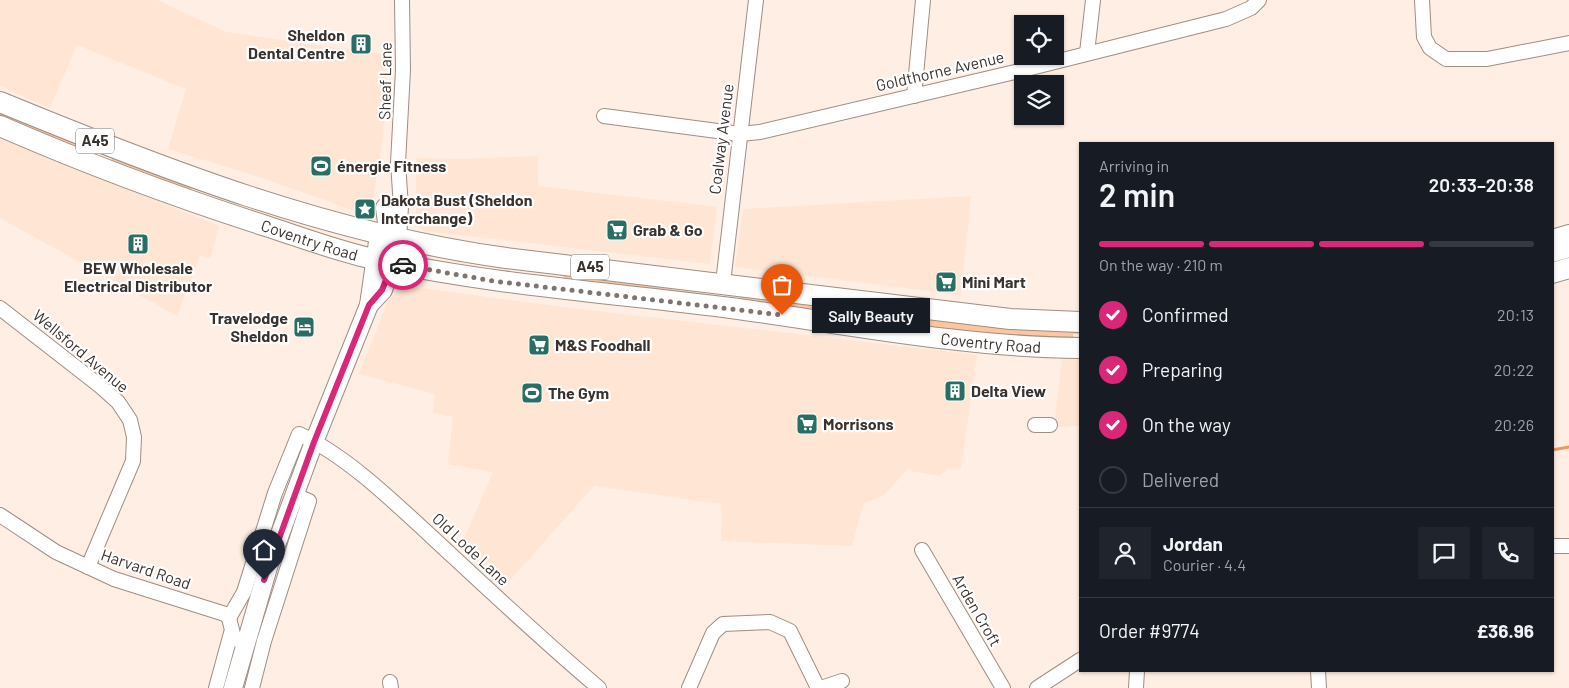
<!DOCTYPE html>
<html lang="en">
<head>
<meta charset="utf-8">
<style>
  :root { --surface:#171b24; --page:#20242c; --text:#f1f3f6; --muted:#9ea1a6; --line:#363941; --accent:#db2777 }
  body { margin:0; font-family:Barlow,sans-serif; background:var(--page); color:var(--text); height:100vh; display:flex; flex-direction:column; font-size:19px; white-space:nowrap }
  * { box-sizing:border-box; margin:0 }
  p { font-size:16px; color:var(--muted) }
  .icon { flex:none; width:28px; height:28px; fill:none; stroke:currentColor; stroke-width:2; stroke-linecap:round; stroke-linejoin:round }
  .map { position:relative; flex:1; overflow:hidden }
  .details { position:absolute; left:1079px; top:142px; width:475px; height:530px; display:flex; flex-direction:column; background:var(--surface); border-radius:0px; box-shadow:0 1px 4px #0004 }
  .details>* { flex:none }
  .buttons { position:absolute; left:1014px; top:15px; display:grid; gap:10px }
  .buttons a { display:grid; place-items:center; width:50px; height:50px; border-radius:0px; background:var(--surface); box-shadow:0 1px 4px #0004; font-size:25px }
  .pin { position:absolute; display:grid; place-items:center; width:42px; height:42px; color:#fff; margin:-51px -21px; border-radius:50% 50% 50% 0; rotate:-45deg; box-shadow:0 0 5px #0007 }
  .pin .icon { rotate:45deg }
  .courier { position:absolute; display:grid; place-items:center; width:50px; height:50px; margin:-25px; border:4px solid #db2777; border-radius:50%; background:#fff; color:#222; box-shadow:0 1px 6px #0007 }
  .bubble { position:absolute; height:35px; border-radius:0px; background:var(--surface); box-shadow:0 1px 4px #0004; font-size:16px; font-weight:600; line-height:35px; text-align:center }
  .head em { font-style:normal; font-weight:600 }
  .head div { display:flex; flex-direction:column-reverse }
  .head { display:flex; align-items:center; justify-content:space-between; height:85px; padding:0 20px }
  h1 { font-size:32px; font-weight:600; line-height:38px }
  .bar { display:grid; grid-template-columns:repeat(4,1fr); gap:8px 5px; align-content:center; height:60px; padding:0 20px }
  .bar i { height:6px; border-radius:4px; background:var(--line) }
  .bar .on { background:var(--accent) }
  .bar p { grid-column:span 4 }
  .line { display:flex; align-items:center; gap:12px; padding:0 20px; border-top:1px solid var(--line) }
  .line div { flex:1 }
  .round { display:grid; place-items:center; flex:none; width:52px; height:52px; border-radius:0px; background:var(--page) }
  ol { padding:0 20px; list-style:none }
  li { display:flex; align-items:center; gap:15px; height:55px }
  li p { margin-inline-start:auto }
  li .icon { padding:5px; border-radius:50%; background:var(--accent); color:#fff; stroke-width:4 }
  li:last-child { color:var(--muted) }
  li i { width:28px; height:28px; border:2px solid var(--line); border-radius:50% }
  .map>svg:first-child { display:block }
</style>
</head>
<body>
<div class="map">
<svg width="1569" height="688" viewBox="0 0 1569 688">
  <rect width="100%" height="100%" fill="#feeee4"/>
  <g fill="#ffe5d3">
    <polygon points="0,0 157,0 226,32 387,55 383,137 374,194 368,209 353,210 259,177 168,149 186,89 77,45 50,108 0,86"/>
    <polygon points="0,137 219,226 210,258 200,255 177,316 0,218"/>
    <polygon points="538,156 538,186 717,207 710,264 425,231 418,227 416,220 416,158 461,159"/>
    <polygon points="971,196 961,295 735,267 743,209"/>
    <polygon points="405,286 571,308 977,355 961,468 947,469 940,476 911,471 909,468 884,495 863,504 852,546 721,541 722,504 594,486 504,587 461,546 493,472 448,464 453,417 433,413 435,394 359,374 389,299"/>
    <polygon points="1080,356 1080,426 1054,427 1062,357"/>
  </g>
  <g fill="#fec69f">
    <polygon points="0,109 82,143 79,148 0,119"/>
    <polygon points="91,148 191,188 188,195 110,165 112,158"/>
    <polygon points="564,274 721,296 725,300 585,286 563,277"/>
    <polygon points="732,295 1080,329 1080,334 1073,334 1074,341 950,332 749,301"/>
  </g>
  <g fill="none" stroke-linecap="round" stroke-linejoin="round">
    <polyline stroke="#ee995a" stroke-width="3" points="1552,450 1569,447"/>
    <g stroke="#9f8e82" stroke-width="16">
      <g id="minor">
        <polyline points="1422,0 1424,37 1430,48 1446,59 1487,59 1569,43"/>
        <polyline points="1087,53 1093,0"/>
        <polyline points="914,96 923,0"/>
        <polyline points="604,116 740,134 760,132 1015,72 1226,19 1251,8 1259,0"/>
        <polyline points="1552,237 1569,232"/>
        <polyline points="399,239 401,207 398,163 403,70 402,0"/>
        <polyline points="723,283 756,0"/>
        <polyline points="0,308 100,386 118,402 130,420 134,437 133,461 88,567"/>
        <polyline points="1035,425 1050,425"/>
        <polyline points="0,515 56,552 114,579 225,614 229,618 234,638 245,644"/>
        <polyline points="1552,546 1569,546"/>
        <polyline points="922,550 1003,688"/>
        <path d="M229,618l15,-26 31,-99 24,-59c47,21 96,69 134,104 55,51 109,102 166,150"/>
        <polyline points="1318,671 1319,688"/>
        <polyline points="390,682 391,688"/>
        <polyline points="216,688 231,633"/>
        <polyline points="252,688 264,641 309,501 294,495"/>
        <polyline points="689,688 713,633 723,624 770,622 790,631 818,688"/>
        <polyline points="821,688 842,681"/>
        <polyline points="1037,688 1080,660"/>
        <polyline points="1136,688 1137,671"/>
      </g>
    </g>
    <g stroke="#9f8e82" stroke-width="20">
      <g id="major">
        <polyline points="369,305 383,290 396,251"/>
        <polyline points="233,688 269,564 314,442 369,305 379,235"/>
      </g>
    </g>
    <g stroke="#9f8e82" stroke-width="22">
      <g id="highway">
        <path d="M0,102c163,67 330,132 506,156l504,61 70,3"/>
        <path id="s1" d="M0,126c87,38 176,71 266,100 37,12 74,26 112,34 117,25 235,33 353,48 116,16 232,39 349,40"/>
        <polyline points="386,208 390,237 396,248"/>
        <polyline points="1552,252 1569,247"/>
        <polyline points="1552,273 1569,268"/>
      </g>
    </g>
    <use href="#minor" stroke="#fff" stroke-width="14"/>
    <use href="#major" stroke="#fff" stroke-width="18"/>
    <use href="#highway" stroke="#fff" stroke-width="20"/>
  </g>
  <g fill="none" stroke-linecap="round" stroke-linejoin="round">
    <polyline stroke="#7f746e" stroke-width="5" stroke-dasharray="0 9" points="403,265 493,281 782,315"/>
    <polyline stroke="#db2777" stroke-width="6" points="264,580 314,442 369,305 382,290 393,263 403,265"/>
  </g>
  <defs>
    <g id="building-square" transform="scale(1.125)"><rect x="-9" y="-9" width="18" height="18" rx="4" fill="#296e62" stroke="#fff"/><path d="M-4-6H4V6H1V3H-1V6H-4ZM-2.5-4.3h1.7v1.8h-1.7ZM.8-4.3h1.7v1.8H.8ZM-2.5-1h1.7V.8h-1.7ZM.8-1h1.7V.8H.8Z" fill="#fff"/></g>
    <g id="stadium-square" transform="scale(1.125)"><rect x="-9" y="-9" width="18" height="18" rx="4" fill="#296e62" stroke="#fff"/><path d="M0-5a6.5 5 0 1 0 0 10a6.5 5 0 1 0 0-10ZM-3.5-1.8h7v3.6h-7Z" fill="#fff"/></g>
    <g id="sight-square" transform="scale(1.125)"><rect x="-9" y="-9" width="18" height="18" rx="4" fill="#296e62" stroke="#fff"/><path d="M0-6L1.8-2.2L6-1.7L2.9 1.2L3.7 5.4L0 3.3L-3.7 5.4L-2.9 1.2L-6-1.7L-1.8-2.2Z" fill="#fff"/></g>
    <g id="supermarket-square" transform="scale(1.125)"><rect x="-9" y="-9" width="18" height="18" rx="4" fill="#296e62" stroke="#fff"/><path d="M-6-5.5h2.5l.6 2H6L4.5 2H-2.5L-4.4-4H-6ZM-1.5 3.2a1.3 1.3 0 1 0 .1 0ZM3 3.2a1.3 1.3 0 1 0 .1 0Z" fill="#fff"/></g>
    <g id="hotel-square" transform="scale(1.125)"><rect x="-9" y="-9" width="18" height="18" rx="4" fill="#296e62" stroke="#fff"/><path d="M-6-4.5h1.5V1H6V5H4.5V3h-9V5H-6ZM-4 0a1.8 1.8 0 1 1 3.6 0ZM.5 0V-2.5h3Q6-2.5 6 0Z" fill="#fff"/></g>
  </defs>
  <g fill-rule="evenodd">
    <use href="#building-square" x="361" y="44"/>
    <use href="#stadium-square" x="321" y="166"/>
    <use href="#sight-square" x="365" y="209"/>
    <use href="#supermarket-square" x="617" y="230"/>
    <use href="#building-square" x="138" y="244"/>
    <use href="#supermarket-square" x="946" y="282"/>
    <use href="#hotel-square" x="304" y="327"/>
    <use href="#supermarket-square" x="539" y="345"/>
    <use href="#building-square" x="955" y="391"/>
    <use href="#stadium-square" x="532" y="393"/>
    <use href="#supermarket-square" x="807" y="424"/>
  </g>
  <g text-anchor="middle" stroke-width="4.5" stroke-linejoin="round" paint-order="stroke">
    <g fill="#fff" stroke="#75706d" stroke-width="1">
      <rect x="76" y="128.5" width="38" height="25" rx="4"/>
      <rect x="571" y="254.5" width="38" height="25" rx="4"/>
    </g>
    <g font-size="15" font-weight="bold" fill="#3a322e">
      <text x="95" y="146">A45</text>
      <text x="590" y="272">A45</text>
    </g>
    <g font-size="16" font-weight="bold" fill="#3a322e" stroke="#fff" text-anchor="start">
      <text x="345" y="41" text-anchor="end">Sheldon<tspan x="345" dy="18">Dental Centre</tspan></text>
      <text x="337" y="172">énergie Fitness</text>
      <text x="381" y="206">Dakota Bust (Sheldon<tspan x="381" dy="18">Interchange)</tspan></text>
      <text x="633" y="236">Grab &amp; Go</text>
      <text x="138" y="274" text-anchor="middle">BEW Wholesale<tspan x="138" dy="18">Electrical Distributor</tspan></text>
      <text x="962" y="288">Mini Mart</text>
      <text x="288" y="324" text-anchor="end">Travelodge<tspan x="288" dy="18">Sheldon</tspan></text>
      <text x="555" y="351">M&amp;S Foodhall</text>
      <text x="971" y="397">Delta View</text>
      <text x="548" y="399">The Gym</text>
      <text x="823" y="430">Morrisons</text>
    </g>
    <g font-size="16" fill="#3a322e" stroke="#fff">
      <text transform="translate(940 71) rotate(-13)" y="6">Goldthorne Avenue</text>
      <text transform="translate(385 81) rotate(-89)" y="6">Sheaf Lane</text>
      <text transform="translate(721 139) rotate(-83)" y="6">Coalway Avenue</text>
      <text dy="6" stroke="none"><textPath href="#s1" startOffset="330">Coventry Road</textPath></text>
      <text dy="6" stroke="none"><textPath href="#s1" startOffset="1020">Coventry Road</textPath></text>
      <text transform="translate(81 351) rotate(40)" y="6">Wellsford Avenue</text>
      <text transform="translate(471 549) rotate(43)" y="6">Old Lode Lane</text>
      <text transform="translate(146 569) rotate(19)" y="6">Harvard Road</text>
      <text transform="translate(977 610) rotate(60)" y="6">Arden Croft</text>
    </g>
  </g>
</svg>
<div class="buttons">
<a><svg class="icon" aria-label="locate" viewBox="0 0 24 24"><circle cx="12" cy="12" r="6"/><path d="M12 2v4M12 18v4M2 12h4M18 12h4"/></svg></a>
<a><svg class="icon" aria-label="layers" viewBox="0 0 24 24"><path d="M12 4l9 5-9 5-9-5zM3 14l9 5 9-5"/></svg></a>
</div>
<div class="pin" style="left:782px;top:315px;background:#ea580c"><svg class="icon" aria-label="bag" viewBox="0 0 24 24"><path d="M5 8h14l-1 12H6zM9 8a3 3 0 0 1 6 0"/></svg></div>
<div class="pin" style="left:264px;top:580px;background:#1f2937"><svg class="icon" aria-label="home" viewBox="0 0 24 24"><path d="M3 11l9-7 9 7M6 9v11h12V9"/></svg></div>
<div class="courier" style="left:403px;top:265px"><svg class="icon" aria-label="car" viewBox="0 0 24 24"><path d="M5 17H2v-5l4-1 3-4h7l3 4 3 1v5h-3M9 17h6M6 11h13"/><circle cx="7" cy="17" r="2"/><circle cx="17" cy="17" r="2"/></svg></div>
<div class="bubble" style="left:812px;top:298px;width:118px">Sally Beauty</div>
<section class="details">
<div class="head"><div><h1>2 min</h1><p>Arriving in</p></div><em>20:33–20:38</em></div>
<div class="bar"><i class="on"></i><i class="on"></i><i class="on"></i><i></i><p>On the way · 210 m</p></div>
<ol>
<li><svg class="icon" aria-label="check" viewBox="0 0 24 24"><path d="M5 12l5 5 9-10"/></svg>Confirmed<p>20:13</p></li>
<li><svg class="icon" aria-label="check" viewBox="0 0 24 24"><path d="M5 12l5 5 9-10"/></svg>Preparing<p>20:22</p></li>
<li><svg class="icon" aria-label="check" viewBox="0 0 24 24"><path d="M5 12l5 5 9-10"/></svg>On the way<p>20:26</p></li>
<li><i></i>Delivered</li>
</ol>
<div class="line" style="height:90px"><a class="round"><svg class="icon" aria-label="person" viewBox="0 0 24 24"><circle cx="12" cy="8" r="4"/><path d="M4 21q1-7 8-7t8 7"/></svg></a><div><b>Jordan</b><p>Courier · 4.4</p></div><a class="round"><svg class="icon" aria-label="chat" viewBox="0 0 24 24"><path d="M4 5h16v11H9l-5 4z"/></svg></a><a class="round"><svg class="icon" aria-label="phone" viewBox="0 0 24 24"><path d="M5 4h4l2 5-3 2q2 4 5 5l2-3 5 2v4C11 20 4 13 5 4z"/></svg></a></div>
<div class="line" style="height:65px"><div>Order #9774</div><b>£36.96</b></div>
</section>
</div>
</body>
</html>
